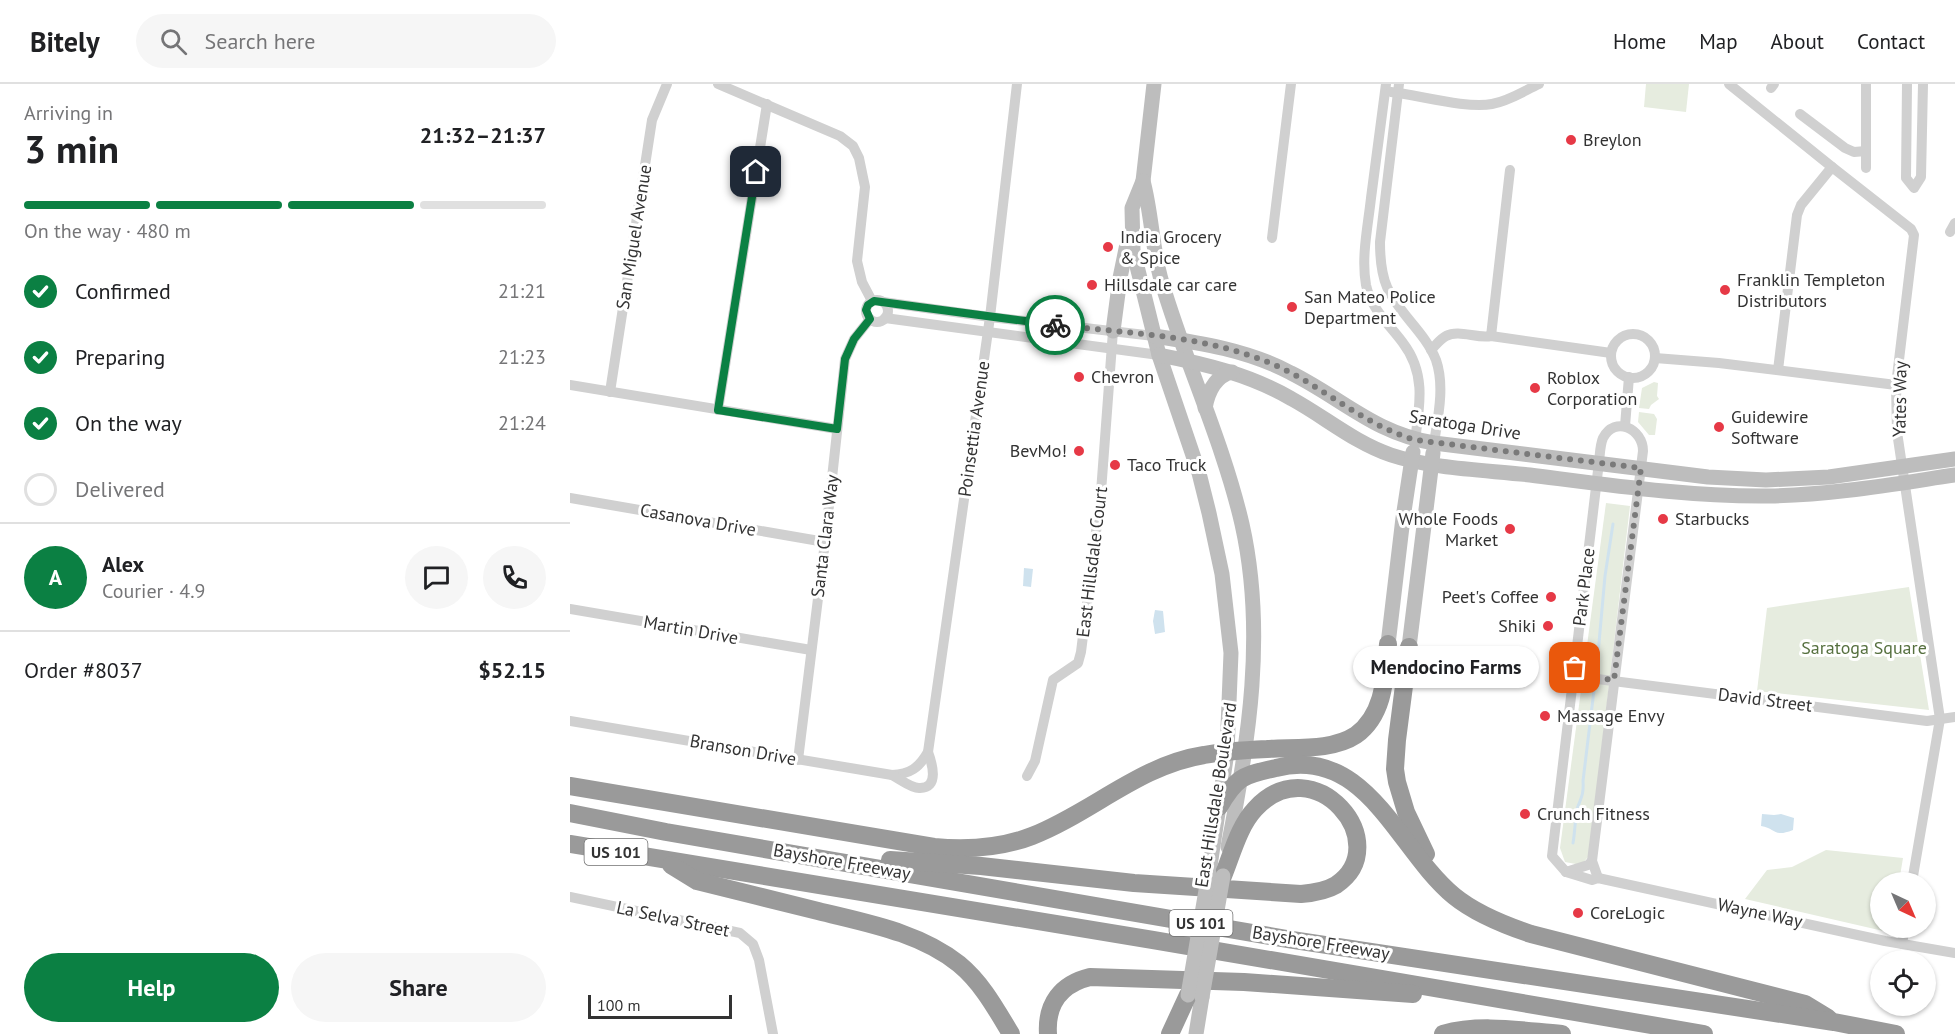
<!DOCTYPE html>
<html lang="en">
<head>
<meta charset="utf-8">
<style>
  :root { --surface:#fff; --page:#f6f6f6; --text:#202124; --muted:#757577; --line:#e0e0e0; --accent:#0b8043 }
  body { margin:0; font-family:"PT Sans",sans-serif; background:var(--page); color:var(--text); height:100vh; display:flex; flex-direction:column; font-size:22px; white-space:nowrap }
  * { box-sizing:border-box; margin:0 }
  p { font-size:20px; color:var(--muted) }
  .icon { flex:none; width:33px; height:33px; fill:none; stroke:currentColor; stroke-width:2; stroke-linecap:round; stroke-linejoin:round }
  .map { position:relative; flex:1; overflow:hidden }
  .side { display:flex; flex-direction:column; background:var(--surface); width:570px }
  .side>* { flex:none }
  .needle { width:39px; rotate:136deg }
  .fabs { position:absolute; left:1300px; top:788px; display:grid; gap:12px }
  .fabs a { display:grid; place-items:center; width:66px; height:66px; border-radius:50%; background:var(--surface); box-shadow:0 2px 4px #0004; font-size:30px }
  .scale { position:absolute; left:18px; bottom:15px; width:144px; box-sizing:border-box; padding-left:6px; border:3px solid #333; border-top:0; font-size:16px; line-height:21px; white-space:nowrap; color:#333; -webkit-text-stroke:4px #fff; paint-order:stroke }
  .pin { position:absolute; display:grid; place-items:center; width:51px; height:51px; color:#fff; margin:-26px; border-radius:12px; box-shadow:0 3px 9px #0006 }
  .courier { position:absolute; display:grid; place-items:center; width:60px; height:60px; margin:-30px; border:4px solid #0b8043; border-radius:50%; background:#fff; color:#222; box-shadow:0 2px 8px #0007 }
  .bubble { position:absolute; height:42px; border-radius:21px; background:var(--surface); box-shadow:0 2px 4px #0004; font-size:20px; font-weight:600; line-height:42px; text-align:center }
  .overview em { font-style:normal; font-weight:600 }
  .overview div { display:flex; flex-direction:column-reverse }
  .overview { display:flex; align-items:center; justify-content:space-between; height:102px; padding:0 24px }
  h1 { font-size:39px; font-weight:600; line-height:45px }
  .bar { display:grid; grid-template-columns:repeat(4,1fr); gap:9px 6px; align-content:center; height:72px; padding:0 24px }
  .bar i { height:8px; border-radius:4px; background:var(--line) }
  .bar .on { background:var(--accent) }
  .bar p { grid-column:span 4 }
  .line { display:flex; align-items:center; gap:15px; padding:0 24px; border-top:2px solid var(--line) }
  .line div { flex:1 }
  .round { display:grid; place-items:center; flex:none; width:63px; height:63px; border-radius:32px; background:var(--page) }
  ol { padding:0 24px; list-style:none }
  li { display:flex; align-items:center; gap:18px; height:66px }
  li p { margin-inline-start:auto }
  li .icon { padding:6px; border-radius:50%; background:var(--accent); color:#fff; stroke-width:4 }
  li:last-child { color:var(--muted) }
  li i { width:33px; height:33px; border:3px solid var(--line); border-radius:50% }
  .button { display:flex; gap:12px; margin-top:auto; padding:12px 24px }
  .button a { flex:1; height:69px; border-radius:36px; background:var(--accent); color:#fff; font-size:24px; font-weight:600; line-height:69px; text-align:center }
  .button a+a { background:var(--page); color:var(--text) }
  header { display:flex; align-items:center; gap:36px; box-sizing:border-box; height:84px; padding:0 30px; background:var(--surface); border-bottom:2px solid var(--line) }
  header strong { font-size:28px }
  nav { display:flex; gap:33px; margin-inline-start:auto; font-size:21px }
  .search { width:420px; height:54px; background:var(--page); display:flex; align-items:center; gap:15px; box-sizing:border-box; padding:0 21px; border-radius:33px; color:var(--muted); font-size:22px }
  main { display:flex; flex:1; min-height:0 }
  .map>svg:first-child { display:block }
</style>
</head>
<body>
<header>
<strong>Bitely</strong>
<div class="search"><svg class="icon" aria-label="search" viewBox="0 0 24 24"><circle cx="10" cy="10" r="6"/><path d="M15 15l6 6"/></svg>Search here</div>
<nav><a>Home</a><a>Map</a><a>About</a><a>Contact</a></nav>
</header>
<main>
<section class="side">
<div class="overview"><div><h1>3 min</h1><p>Arriving in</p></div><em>21:32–21:37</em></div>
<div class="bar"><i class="on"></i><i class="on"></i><i class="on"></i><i></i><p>On the way · 480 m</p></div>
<ol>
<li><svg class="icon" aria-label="check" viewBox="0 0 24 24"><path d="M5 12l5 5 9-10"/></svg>Confirmed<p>21:21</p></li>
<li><svg class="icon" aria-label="check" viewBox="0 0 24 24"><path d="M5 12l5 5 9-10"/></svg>Preparing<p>21:23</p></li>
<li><svg class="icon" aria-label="check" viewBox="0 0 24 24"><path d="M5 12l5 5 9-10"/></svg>On the way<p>21:24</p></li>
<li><i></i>Delivered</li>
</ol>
<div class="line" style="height:108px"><b class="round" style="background:var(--accent);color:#fff">A</b><div><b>Alex</b><p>Courier · 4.9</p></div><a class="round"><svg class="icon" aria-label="chat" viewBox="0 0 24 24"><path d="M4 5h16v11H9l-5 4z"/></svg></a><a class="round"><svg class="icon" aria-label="phone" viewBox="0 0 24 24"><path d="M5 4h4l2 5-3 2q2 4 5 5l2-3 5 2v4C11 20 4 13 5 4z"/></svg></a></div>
<div class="line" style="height:78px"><div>Order #8037</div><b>$52.15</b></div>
<div class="button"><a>Help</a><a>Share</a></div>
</section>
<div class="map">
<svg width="1385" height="950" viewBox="0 0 1385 950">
  <rect width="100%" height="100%" fill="#fff"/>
  <g fill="#e6ecdf">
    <polygon points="1076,0 1119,0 1116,28 1074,23"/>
    <polygon points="1084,298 1088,299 1087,312 1089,315 1081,321 1079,325 1069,324 1072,304"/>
    <polygon points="1069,328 1084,330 1087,335 1085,351 1079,351 1068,338"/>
    <polygon points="1036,419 1060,422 1019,772 1011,781 995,778 990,764"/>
    <polygon points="1339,503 1359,626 1187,607 1197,524"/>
    <polygon points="1256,766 1333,774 1329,798 1311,798 1311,843 1323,843 1322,849 1175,815 1197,786 1222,783"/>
  </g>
  <g fill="#cfe2ee">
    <polygon points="454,484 463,485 461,503 453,502"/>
    <polygon points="585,526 593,527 595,548 585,550 583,537"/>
    <path d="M1192,730l12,1 7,-1 13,4 -1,12c-20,8 -17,-2 -32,-4z"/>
  </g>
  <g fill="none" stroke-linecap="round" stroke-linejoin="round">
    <g stroke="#cfe2ee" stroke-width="3">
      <polyline points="1026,592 1035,492 1043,440"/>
      <path d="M1003,759c2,-11 2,-23 4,-34 4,-11 7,-15 6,-28l12,-99"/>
    </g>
    <g stroke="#d0d0d0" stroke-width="10">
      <polyline points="148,0 270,52 283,62 289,74 295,103 287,177 292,198 302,217"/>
      <path d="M816,0c-5,38 -10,76 -15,114 -3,28 -10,59 -5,87 5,24 23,39 37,58 23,30 17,62 12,97"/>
      <path d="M829,0l-19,158c0,15 1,31 7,45 12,27 38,45 49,73 9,26 2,57 -2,83"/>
      <polyline points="1159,0 1262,83"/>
      <polyline points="1337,0 1336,94 1344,104 1351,93 1353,0"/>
      <polyline points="1201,4 1204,0"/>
      <path d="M821,8c27,3 76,17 101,12 17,-3 32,-13 47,-20"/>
      <polyline points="1230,30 1275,64 1284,68 1296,67"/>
      <polyline points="1296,84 1296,0"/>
      <polyline points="1380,148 1385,139"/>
      <polyline points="702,154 721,0"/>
      <circle cx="307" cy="227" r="11"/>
      <polyline points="313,218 420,233 584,252"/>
      <polyline points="315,234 589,271"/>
      <circle cx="1063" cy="272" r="22"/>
      <polyline points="921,252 940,86"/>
      <path d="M861,266c5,-5 9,-11 15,-14 13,-7 31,3 45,0l120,17"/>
      <polyline points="1085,274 1149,279 1326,301"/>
      <polyline points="1208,286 1227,131 1231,121 1262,83 1341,145 1344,151 1326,301 1327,348 1370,635 1342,798"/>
      <polyline points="0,301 267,345"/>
      <polyline points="40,308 82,36 97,0"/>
      <polyline points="148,326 197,20"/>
      <polyline points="1055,342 1059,293"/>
      <polyline points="0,414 255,458"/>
      <polyline points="0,525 241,566"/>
      <polyline points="1004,592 1357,637 1385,633"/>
      <path d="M0,637l322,54c18,-1 27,-7 36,-23l62,-435 27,-233"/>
      <polyline points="228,676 255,458 275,275 284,255 300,235"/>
      <path d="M322,691c8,4 19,13 27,13 21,1 13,-25 9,-36"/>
      <polyline points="457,692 465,677 483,596 508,579 511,568 531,408 543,247"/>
      <path d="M996,788l-14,-16 47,-394c1,-8 1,-17 4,-24 12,-23 40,-9 40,13l-51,410 6,17"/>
      <polyline points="996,788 1022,796 1028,794 1315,857 1385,869"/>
      <polyline points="996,788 1018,781 1022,777"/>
      <polyline points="0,813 170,849 183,860 189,876 203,950"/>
      <polyline points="1332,860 1335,843"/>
    </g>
    <g stroke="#bdbdbd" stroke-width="15">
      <polyline points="584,0 573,97 562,124 563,166 589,271 629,389 639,429 652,490 661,569 657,668 639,789"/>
      <path d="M573,97c9,34 9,69 19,102 24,81 61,159 80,241 24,107 7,217 -14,323"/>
      <polyline points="543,247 550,194 558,155"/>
      <path d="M584,252c47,7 94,14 137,37 52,26 83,60 143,70l274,34 58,3 63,-3 126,-18"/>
      <path d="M589,271c47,9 92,20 133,44 33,18 63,44 99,56 42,14 95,15 139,20 79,10 160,22 240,21 62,-1 124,-12 185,-21"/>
      <path d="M635,324c3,-16 10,-32 27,-36"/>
      <polyline points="818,560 833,434 843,368"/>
      <polyline points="839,563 863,369"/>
      <polyline points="626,950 632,913"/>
    </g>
    <g stroke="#9a9a9a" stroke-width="18">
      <polyline points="839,563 827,656 825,685 827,698 836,728 856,770"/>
      <path d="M0,702l364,61c33,3 67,1 98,-11 59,-23 108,-71 172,-81 21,-4 42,-5 63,-6 28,-2 65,2 89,-14 29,-21 29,-59 32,-91"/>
      <path d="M649,723c17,-30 24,-32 57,-39 91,-23 121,81 178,128 22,18 50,29 77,38l274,70 23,14"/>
      <polyline points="0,729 96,748 723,856 1264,938 1326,950"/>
      <polyline points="0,760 583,856 1134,950"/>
      <path d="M320,776l91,6 153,17 167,11c12,-1 25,-3 35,-9 61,-41 -22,-140 -81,-76 -16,17 -23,45 -32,67"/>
      <path d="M101,781l26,16c40,10 81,20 121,30 48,12 101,21 141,53 23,19 37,45 52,70"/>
      <path d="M478,950c-2,-30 13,-50 42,-57l154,5 169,12"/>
      <polyline points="600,950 618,911"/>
      <path d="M873,950c38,-11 80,-3 119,0"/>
    </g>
    <g stroke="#bdbdbd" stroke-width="15">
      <polyline points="618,911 639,789"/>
      <polyline points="632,913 653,792"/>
    </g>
  </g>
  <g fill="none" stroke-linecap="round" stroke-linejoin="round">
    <path stroke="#7a7a7a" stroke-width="6" stroke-dasharray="0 10.8" d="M485,241c71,8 148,10 215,38 51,21 91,61 145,77l226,28 -27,212 -40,-4 1,-8"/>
    <polyline stroke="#0b8043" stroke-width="8" points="186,88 148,326 267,345 275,275 284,255 300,235 296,226 298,221 304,217 485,241"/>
  </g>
  <g fill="#e63946" stroke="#fff" stroke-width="2">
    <circle cx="1001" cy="56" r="6"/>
    <circle cx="538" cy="163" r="6"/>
    <circle cx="522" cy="201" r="6"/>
    <circle cx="1155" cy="206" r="6"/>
    <circle cx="722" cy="223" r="6"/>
    <circle cx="509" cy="293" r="6"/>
    <circle cx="965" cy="304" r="6"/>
    <circle cx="1149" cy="343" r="6"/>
    <circle cx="509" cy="367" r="6"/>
    <circle cx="545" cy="381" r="6"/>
    <circle cx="1093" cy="435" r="6"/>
    <circle cx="940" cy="445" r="6"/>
    <circle cx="981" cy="513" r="6"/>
    <circle cx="978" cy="542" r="6"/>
    <circle cx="975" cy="632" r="6"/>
    <circle cx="955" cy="730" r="6"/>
    <circle cx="1008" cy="829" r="6"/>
  </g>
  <g text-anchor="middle" stroke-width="6" stroke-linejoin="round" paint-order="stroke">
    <g fill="#fff" stroke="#707070" stroke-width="1.5">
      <rect x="14.5" y="755" width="63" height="26" rx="4.5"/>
      <rect x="599.5" y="826" width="63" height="26" rx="4.5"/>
    </g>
    <g font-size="16" font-weight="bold" fill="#333">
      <text x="46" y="774">US 101</text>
      <text x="631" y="845">US 101</text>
    </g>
    <g font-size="18" fill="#333" stroke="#fff" text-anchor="start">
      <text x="1013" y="62">Breylon</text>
      <text x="550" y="159">India Grocery<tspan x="550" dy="21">&amp; Spice</tspan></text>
      <text x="1167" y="202">Franklin Templeton<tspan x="1167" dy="21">Distributors</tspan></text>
      <text x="534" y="207">Hillsdale car care</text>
      <text x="734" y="219">San Mateo Police<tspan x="734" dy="21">Department</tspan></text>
      <text x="521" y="299">Chevron</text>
      <text x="977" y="300">Roblox<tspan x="977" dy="21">Corporation</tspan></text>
      <text x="1161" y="339">Guidewire<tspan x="1161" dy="21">Software</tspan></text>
      <text x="497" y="373" text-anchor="end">BevMo!</text>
      <text x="557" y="387">Taco Truck</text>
      <text x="928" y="441" text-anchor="end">Whole Foods<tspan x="928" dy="21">Market</tspan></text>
      <text x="1105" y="441">Starbucks</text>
      <text x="969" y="519" text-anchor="end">Peet's Coffee</text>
      <text x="966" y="548" text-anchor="end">Shiki</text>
      <text x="987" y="638">Massage Envy</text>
      <text x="967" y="736">Crunch Fitness</text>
      <text x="1020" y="835">CoreLogic</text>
    </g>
    <g font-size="18" fill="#333" stroke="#fff">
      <text transform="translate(64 153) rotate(-81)" y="6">San Miguel Avenue</text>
      <text transform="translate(1330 315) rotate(-89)" y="6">Yates Way</text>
      <text transform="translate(895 341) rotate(9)" y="6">Saratoga Drive</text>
      <text transform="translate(404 345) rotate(-82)" y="6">Poinsettia Avenue</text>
      <text transform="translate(128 436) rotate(10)" y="6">Casanova Drive</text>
      <text transform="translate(255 452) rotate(-83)" y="6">Santa Clara Way</text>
      <text transform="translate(522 478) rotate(-83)" y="6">East Hillsdale Court</text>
      <text transform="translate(1014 503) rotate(-83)" y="6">Park Place</text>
      <text transform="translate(121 546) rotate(10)" y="6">Martin Drive</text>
      <text transform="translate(1195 616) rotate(7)" y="6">David Street</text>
      <text transform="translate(173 666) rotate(10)" y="6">Branson Drive</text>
      <text transform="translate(646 711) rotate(-81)" y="6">East Hillsdale Boulevard</text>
      <text transform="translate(272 778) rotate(10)" y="6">Bayshore Freeway</text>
      <text transform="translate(1190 829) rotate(12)" y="6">Wayne Way</text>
      <text transform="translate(103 835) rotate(12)" y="6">La Selva Street</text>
      <text transform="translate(751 859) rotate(9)" y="6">Bayshore Freeway</text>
    </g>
    <g font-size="18" fill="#56703f" stroke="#fff">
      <text x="1294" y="570">Saratoga Square</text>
    </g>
  </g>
</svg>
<div class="fabs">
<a><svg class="needle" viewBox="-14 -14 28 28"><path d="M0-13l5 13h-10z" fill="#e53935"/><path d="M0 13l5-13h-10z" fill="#757577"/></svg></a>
<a><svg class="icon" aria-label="locate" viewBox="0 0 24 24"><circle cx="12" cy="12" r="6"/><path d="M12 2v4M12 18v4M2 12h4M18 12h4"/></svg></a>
</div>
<div class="scale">100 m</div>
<div class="pin" style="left:1005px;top:584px;background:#ea580c"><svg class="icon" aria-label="bag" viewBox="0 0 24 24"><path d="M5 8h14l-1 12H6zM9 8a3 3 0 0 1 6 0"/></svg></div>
<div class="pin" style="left:186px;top:88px;background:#1f2937"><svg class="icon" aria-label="home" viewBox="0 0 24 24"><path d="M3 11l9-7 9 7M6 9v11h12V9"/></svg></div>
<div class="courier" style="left:485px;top:241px"><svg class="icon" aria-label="bike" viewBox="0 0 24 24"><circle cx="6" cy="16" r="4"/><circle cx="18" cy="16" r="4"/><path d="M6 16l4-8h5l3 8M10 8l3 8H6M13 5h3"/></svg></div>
<div class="bubble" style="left:783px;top:562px;width:186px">Mendocino Farms</div>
</div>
</main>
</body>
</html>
